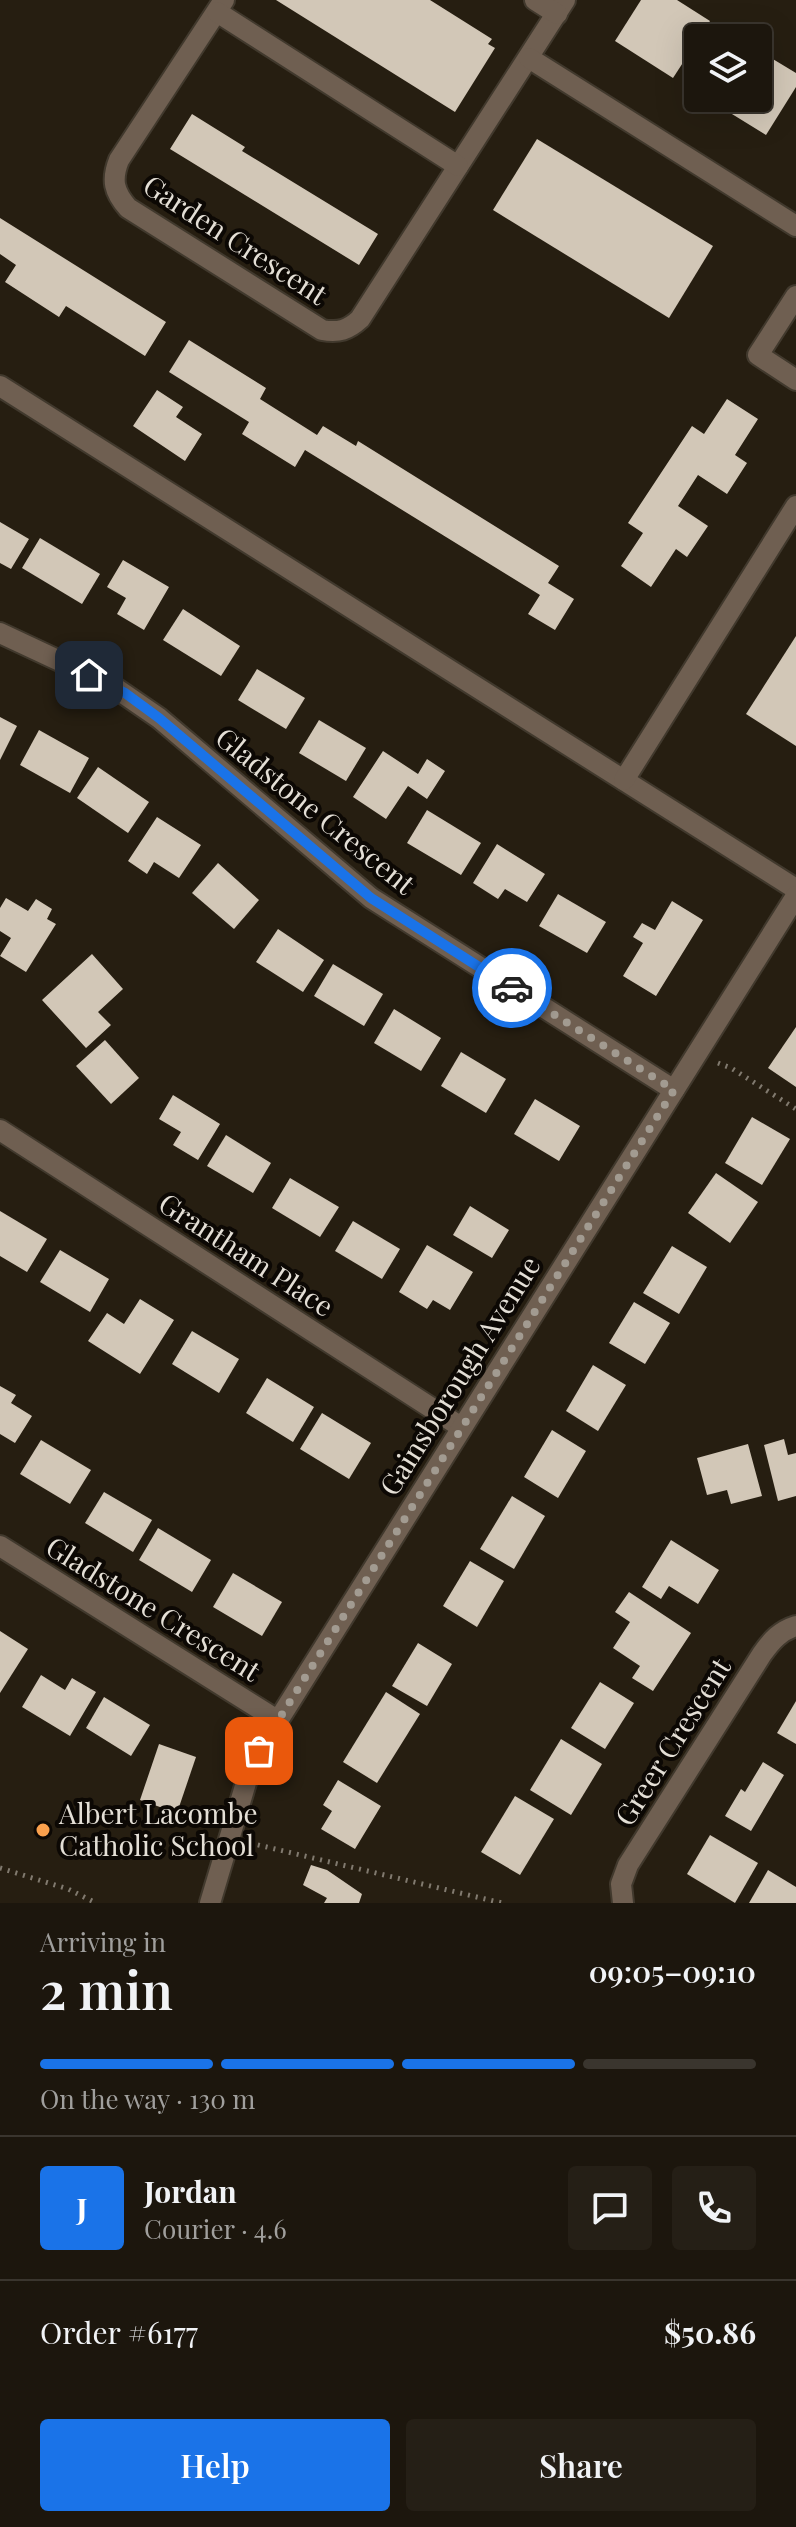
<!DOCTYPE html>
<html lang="en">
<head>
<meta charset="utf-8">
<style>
  :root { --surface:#1c160d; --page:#251f16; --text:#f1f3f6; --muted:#a09f9d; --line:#3a352e; --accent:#1a73e8 }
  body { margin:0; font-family:"Playfair Display",serif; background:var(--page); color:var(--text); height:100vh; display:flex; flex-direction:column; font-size:30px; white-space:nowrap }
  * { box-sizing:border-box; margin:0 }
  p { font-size:26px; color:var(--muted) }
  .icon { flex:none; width:44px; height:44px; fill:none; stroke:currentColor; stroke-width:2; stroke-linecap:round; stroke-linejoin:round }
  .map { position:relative; height:1903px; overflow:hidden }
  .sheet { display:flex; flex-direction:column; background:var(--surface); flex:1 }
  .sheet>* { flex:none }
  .fabs { position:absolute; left:684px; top:24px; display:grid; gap:16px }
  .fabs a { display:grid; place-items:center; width:88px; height:88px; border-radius:8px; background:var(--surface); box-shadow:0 8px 32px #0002,0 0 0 2px var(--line); font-size:40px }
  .pin { position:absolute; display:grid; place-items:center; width:68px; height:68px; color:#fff; margin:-34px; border-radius:16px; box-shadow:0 4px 12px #0006 }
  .courier { position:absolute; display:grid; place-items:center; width:80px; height:80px; margin:-40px; border:6px solid #1a73e8; border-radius:50%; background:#fff; color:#222; box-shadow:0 2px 10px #0007 }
  .headline em { font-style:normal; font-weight:600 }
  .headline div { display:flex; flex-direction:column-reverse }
  .headline { display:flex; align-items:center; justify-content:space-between; height:136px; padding:0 40px }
  h1 { font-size:52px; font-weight:600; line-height:60px }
  .bar { display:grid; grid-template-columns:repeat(4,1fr); gap:12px 8px; align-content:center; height:96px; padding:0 40px }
  .bar i { height:10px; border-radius:6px; background:var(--line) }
  .bar .on { background:var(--accent) }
  .bar p { grid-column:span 4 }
  .line { display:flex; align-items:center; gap:20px; padding:0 40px; border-top:2px solid var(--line) }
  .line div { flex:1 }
  .round { display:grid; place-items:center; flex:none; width:84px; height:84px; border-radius:8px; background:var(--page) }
  .action { display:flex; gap:16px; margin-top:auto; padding:16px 40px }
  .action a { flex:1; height:92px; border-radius:8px; background:var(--accent); color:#fff; font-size:32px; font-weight:600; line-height:92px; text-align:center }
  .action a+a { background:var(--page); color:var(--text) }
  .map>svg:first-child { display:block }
</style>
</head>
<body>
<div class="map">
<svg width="796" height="1903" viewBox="0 0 796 1903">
  <rect width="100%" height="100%" fill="#261e11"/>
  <g fill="#d2c7b7">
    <polygon points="276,0 430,0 492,39 488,44 495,48 455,112"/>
    <polygon points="641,0 677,0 710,21 673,78 615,41"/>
    <polygon points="758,50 796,73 796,87 766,135 706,98 758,98"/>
    <polygon points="192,114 245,147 242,151 378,234 359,265 170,149"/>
    <polygon points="537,139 713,246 669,318 493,210"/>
    <polygon points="0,218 166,322 145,356 66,306 59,317 5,282 16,265 0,254"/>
    <polygon points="189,340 266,388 260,399 317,435 323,426 356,446 358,441 559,566 548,583 574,599 555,630 528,614 540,595 305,450 295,467 242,434 249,422 169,372"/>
    <polygon points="157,390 183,407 176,417 202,434 185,461 133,426"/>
    <polygon points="727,399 758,419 735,455 747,463 727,494 698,475 678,506 708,526 687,557 676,549 651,587 621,566 643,533 628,523 692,426 704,434"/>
    <polygon points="0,522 29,539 11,569 0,563"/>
    <polygon points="40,538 100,574 82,604 22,568"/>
    <polygon points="123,560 169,587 144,630 117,614 126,598 107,587"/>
    <polygon points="183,609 240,646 221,676 163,640"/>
    <polygon points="796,636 796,746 746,714"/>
    <polygon points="257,669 305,698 286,729 238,700"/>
    <polygon points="0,717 17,726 0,760"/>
    <polygon points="319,720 366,748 346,781 299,753"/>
    <polygon points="39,730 89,758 70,793 20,765"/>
    <polygon points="383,751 418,774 427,759 445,771 427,799 408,786 386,819 353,797"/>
    <polygon points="98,767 149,802 128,833 77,798"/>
    <polygon points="427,810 481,843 461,875 407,843"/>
    <polygon points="157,817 201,845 179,878 154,862 147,874 128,861"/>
    <polygon points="497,844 545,874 527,902 505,889 498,899 473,883"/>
    <polygon points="218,863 259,900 234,929 192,893"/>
    <polygon points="558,894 606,922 587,953 539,926"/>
    <polygon points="6,898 28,911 36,899 52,909 47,919 56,924 26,972 0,956 11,938 0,931 0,908"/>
    <polygon points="672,901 703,920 656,996 623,976 643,943 633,937 642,923 655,930"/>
    <polygon points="278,929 324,960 303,992 256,962"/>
    <polygon points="92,954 123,989 98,1012 111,1025 86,1048 42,1000"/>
    <polygon points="333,964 383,994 364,1026 314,996"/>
    <polygon points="394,1009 441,1038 421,1071 374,1043"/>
    <polygon points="796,1027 796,1087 768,1068"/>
    <polygon points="105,1040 139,1078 111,1104 76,1066"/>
    <polygon points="461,1052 506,1079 486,1113 441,1086"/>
    <polygon points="173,1095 220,1124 198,1160 173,1145 181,1132 159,1119"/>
    <polygon points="535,1099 580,1126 559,1161 514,1134"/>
    <polygon points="752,1117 790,1139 762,1185 725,1163"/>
    <polygon points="226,1135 271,1163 253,1193 207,1166"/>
    <polygon points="716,1173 758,1202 730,1243 688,1213"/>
    <polygon points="290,1178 339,1207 320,1237 272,1208"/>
    <polygon points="470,1206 509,1230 492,1258 453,1235"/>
    <polygon points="0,1211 47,1239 27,1272 0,1256"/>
    <polygon points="353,1221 400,1249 382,1279 335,1251"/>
    <polygon points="427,1245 473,1272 450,1310 433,1300 427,1309 399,1292"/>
    <polygon points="672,1246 707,1267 679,1314 643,1293"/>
    <polygon points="60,1250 109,1279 90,1312 40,1282"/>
    <polygon points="140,1299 174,1320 140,1374 88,1341 107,1313 124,1324"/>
    <polygon points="634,1302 670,1323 645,1364 609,1343"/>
    <polygon points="192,1331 239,1359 219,1393 172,1364"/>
    <polygon points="593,1365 626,1385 598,1431 566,1411"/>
    <polygon points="267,1378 314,1407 293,1442 246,1413"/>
    <polygon points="0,1386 16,1395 11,1403 32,1416 15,1443 0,1434"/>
    <polygon points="322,1413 371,1443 349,1479 300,1449"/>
    <polygon points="552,1430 586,1451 558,1498 524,1477"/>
    <polygon points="784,1439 788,1455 796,1453 796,1496 778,1501 764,1445"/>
    <polygon points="41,1440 91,1470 70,1504 20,1474"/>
    <polygon points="748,1444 762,1496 731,1504 727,1490 707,1495 697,1458"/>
    <polygon points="104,1492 152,1520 133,1552 85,1523"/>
    <polygon points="512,1496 545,1516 514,1569 480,1549"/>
    <polygon points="158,1528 211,1560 192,1592 139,1560"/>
    <polygon points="671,1540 719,1570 698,1604 669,1586 661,1599 642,1587"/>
    <polygon points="470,1561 504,1581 477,1627 443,1606"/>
    <polygon points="233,1573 282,1602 262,1636 213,1607"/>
    <polygon points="629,1592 691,1633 653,1691 632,1678 640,1666 613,1648 630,1622 615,1612"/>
    <polygon points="0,1631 28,1649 0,1693"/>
    <polygon points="418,1643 452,1664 427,1706 392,1686"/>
    <polygon points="41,1675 65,1690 72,1678 96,1692 70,1736 22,1707"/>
    <polygon points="600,1682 634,1703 605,1749 571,1728"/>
    <polygon points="386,1692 420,1714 377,1783 343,1762"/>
    <polygon points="104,1697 150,1725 131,1756 86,1728"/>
    <polygon points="796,1701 796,1744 777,1733"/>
    <polygon points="561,1739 602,1764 571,1815 530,1790"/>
    <polygon points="159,1744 196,1757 177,1813 140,1800"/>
    <polygon points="763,1762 784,1775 751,1831 725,1816 741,1789 745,1792"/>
    <polygon points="338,1780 381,1806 355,1849 321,1829 332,1811 323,1805"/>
    <polygon points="515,1796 554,1819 520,1875 481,1852"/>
    <polygon points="710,1835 758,1863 735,1903 687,1874"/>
    <polygon points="311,1865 327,1870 362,1894 359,1903 324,1903 327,1898 303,1885"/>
    <polygon points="768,1870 796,1887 796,1903 749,1903"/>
  </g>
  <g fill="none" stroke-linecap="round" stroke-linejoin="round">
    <g stroke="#41392d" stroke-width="24">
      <g id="minor">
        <path d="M224,0l-105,160c-8,20 -5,32 9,48l194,122c17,3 26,0 38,-11l205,-319"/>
        <polyline points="535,0 557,14"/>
        <polyline points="217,12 458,166"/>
        <polyline points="529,58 796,226"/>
        <polyline points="796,296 758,355 796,380"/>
        <polyline points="0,386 796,889"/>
        <polyline points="0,633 111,685 159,718 371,898 674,1090"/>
        <polyline points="624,780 796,506"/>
        <polyline points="0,1130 461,1427"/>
        <polyline points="0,1546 277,1720"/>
        <polyline points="210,1903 248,1776 259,1751 796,896"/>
        <path d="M623,1903l-2,-19 7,-19 134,-211c10,-14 18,-23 34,-28"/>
      </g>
    </g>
    <g stroke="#817a6f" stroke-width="5" stroke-dasharray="2 6" stroke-linecap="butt">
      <polyline points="718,1063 731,1068 796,1109"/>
      <polyline points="250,1843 502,1903"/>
      <polyline points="0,1868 68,1889 96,1903"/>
    </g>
    <use href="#minor" stroke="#6f5f51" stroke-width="20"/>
  </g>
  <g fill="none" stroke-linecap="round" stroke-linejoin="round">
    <polyline stroke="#a29b91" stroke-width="8" stroke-dasharray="0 14.4" points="259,1751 674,1090 512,988"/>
    <polyline stroke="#1a73e8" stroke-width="10" points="89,675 125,693 159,718 371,898 512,988"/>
  </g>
  <circle fill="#f9a04d" stroke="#0c0804" stroke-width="3" cx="43" cy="1830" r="8"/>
  <g text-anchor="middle" stroke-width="8" stroke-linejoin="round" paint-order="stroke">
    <g font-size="28" fill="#e4dfd6" stroke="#0c0804">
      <text transform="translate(235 240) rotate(33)" y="10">Garden Crescent</text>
      <text transform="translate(315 811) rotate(39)" y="10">Gladstone Crescent</text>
      <text transform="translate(246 1255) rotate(33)" y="10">Grantham Place</text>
      <text transform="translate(460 1376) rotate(-58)" y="10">Gainsborough Avenue</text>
      <text transform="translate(153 1609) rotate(32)" y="10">Gladstone Crescent</text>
      <text transform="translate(673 1742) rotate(-58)" y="10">Greer Crescent</text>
    </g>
    <g font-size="28" fill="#e4dfd6" stroke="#0c0804" text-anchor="start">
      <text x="59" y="1824">Albert Lacombe<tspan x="59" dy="32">Catholic School</tspan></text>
    </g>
  </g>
</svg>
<div class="fabs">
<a><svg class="icon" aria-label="layers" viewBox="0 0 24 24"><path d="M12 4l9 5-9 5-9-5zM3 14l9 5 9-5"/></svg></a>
</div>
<div class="pin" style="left:259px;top:1751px;background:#ea580c"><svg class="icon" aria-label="bag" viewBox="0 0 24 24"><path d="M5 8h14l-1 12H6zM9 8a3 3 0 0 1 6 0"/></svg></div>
<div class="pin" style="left:89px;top:675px;background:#1f2937"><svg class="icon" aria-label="home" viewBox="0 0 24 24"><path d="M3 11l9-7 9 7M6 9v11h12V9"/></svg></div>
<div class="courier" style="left:512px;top:988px"><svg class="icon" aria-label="car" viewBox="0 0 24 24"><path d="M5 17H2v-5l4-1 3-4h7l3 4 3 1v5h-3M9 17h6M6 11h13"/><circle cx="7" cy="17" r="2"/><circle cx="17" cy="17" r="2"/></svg></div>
</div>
<section class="sheet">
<div class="headline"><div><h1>2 min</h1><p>Arriving in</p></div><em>09:05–09:10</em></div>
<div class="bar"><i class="on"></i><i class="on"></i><i class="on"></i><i></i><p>On the way · 130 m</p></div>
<div class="line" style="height:144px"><b class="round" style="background:var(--accent);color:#fff">J</b><div><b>Jordan</b><p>Courier · 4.6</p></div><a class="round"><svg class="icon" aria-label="chat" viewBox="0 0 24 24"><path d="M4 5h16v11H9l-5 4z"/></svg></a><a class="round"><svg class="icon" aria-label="phone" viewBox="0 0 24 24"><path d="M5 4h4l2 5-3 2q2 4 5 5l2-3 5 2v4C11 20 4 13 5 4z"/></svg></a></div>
<div class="line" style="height:104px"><div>Order #6177</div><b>$50.86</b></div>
<div class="action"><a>Help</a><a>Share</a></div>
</section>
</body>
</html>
